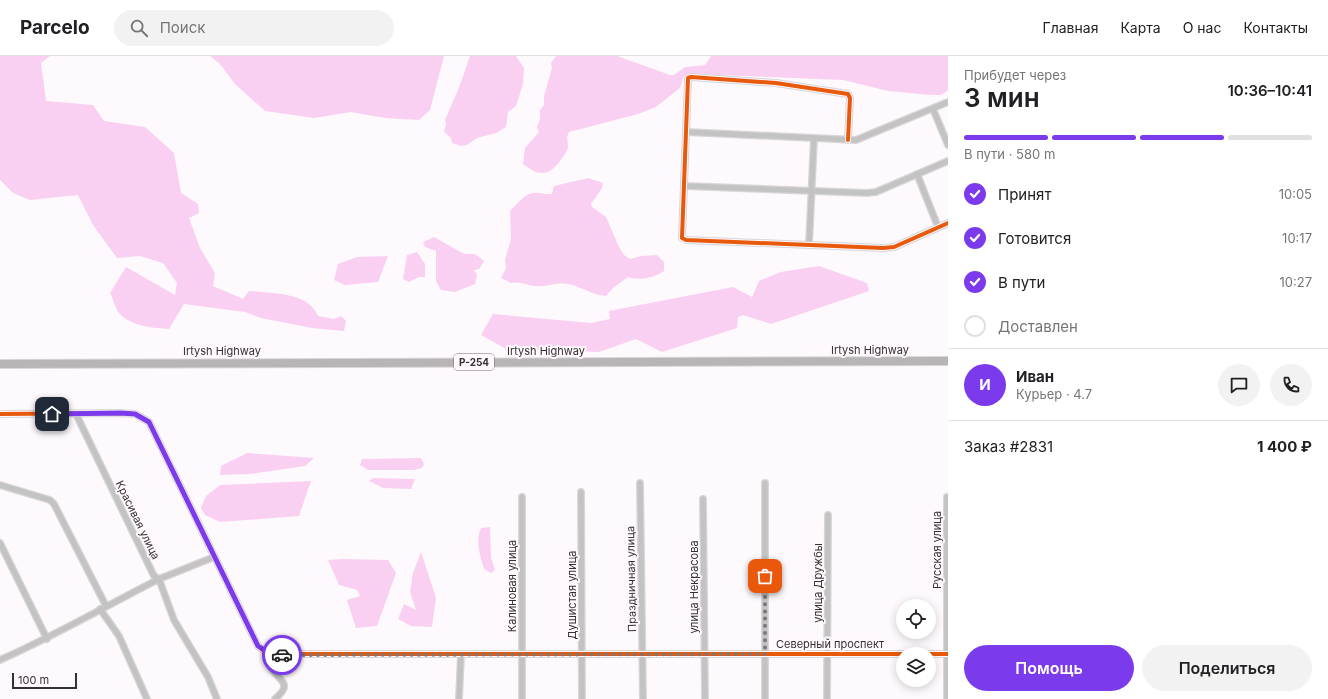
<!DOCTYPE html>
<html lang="ru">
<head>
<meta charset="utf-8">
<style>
  :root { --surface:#fff; --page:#f2f2f2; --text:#202124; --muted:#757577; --line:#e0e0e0; --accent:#7c3aed }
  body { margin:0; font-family:Inter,sans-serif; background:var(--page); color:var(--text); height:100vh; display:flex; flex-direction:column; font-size:15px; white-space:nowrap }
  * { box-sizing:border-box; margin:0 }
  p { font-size:13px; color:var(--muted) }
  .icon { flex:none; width:22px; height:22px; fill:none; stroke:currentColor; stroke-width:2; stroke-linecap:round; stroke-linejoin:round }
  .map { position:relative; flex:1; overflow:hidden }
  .side { display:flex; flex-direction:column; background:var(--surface); width:380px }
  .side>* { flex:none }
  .buttons { position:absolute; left:896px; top:543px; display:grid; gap:8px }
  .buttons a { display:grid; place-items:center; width:40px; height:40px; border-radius:50%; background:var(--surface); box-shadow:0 2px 10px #0003; font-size:20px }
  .scale { position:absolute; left:12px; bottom:10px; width:65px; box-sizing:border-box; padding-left:4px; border:2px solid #353034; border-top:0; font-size:11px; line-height:14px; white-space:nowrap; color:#353034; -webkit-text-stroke:3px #fff8fd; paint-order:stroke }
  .pin { position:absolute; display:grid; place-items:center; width:34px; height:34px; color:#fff; margin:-17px; border-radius:8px; box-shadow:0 2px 6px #0006 }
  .courier { position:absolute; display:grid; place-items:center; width:40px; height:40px; margin:-20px; border:3px solid #7c3aed; border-radius:50%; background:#fff; color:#222; box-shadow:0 1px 5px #0007 }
  .head em { font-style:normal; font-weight:600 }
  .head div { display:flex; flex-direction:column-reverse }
  .head { display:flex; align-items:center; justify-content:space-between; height:68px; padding:0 16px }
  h1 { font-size:26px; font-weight:600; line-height:30px }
  .bar { display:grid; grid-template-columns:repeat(4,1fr); gap:6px 4px; align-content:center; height:48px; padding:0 16px }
  .bar i { height:5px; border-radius:3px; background:var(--line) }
  .bar .selected { background:var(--accent) }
  .bar p { grid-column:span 4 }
  .line { display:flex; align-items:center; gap:10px; padding:0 16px; border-top:1px solid var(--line) }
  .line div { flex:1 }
  .round { display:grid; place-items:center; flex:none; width:42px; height:42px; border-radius:21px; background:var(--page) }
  ol { padding:0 16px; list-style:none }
  li { display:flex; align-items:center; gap:12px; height:44px }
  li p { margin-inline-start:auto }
  li .icon { padding:4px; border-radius:50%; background:var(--accent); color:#fff; stroke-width:4 }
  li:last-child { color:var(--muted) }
  li i { width:22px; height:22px; border:2px solid var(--line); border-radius:50% }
  .button { display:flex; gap:8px; margin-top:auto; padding:8px 16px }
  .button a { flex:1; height:46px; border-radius:24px; background:var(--accent); color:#fff; font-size:16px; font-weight:600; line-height:46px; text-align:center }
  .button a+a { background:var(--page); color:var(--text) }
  header { display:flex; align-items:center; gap:24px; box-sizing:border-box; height:56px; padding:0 20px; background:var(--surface); border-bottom:1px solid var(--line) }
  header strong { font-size:19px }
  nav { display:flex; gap:22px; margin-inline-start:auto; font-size:14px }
  .search { width:280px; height:36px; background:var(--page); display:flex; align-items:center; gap:10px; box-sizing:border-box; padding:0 14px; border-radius:22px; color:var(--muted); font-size:15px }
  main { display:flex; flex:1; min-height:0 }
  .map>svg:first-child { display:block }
</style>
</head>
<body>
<header>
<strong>Parcelo</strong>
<div class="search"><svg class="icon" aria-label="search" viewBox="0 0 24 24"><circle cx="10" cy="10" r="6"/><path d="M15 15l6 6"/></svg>Поиск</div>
<nav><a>Главная</a><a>Карта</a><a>О нас</a><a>Контакты</a></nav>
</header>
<main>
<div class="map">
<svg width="948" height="643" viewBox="0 0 948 643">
  <rect width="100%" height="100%" fill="#fef9fc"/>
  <g fill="#f9d0f1">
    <path d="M0,0h50l-9,7 5,38 47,4 11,16 41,6 29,26 7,40 17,11 1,9 -10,5 11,30 15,25 -2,13 30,13 6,-8c22,2 60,1 69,25l16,3 7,-3 5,5 -2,10 -32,-3 -51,-10 -16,-6 -61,-8 -15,25c-16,-1 -39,-3 -50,-16 -4,-5 -6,-15 -9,-20l16,-26 49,28 2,-12 -14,-20 -23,-7 -23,2 -24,-33 -15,-30 -48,5 -17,-7 -13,-13z"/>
    <polygon points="210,0 444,0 430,54 419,64 385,62 351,56 314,62 265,55 235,28 220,8"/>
    <polygon points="470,0 516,0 524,12 523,28 516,50 508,56 506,71 496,77 477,82 467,89 461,90 452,87 451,82 444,76 446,69 445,64 460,29"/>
    <path d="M556,0h61l53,19h4l11,-8 20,-2 6,-9h237v34l-7,5h-10l-43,-4 -45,-11 -150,-6 -9,2 -4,12 -24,19 -18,7 -69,18c-3,5 -1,9 -1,15 -1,5 -5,10 -8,14 -12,16 -22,15 -37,3l2,-16 14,-16 -2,-5 3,-8v-9l4,-5v-9l8,-28 -1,-5z"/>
    <path d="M588,122l15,5 -1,5 -11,16 1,3 14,10 13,30 5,8 6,4 11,-3 16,-1 7,7v9c-10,7 -24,10 -36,6l-15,11 -7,8c-14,-1 -24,-9 -38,-12 -11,-3 -22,4 -33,2 -9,-1 -14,-5 -24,-3l-10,-5 5,-10 -1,-8 6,-21 -1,-28c9,-8 15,-20 29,-18 5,0 7,2 13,1l2,-8z"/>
    <polygon points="434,181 464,198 475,198 484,205 479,213 474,214 477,219 475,228 455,236 441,234 436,225 436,195 425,191 423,186"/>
    <polygon points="417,196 425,208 425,221 419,221 409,226 403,223 407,199"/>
    <polygon points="388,200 378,226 345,229 334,224 338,208 357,201"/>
    <polygon points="819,210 867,227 869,235 771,268 743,259 738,261 737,272 662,296 636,283 599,296 506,293 481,279 493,258 591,267 610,263 609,255 733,231 752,241 759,225 781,216"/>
    <polygon points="247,397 314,402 305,410 251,418 220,419 221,410"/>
    <polygon points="421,402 424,408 422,412 414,414 368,414 360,409 362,403"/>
    <polygon points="373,422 415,423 411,433 383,432 369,425"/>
    <polygon points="311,425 299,460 220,466 205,459 201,452 206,440 220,429"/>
    <path d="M490,471l1,31 4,12 -4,3 -7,-4c-4,-14 -9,-28 -3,-41z"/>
    <polygon points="421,496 436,542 432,571 411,570 398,563 404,548 416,554 410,536 413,517"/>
    <polygon points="342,503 388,504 396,517 377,570 356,572 347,544 360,540 357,534 339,529 328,504"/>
  </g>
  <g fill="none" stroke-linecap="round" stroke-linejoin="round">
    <g stroke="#d9d6d8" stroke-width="8">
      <g id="minor">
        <polyline points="933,53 948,89"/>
        <polyline points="686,76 856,84 948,46"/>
        <polyline points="848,84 850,42 848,38 776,27 691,21 688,22 682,182 686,184 883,192 894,191 948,167"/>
        <polyline points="917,118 938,171"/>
        <polyline points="685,130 867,137 876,136 948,105"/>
        <polyline points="809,189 814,82"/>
        <polyline points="0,358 121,357 135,358 149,366 258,590 264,595 271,598 948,598"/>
        <polyline points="76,358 154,520 159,523 214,501"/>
        <polyline points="640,427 643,643"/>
        <polyline points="765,427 765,643"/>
        <polyline points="0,429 50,444 54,448 106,550"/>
        <polyline points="581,436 582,643"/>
        <polyline points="522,441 522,643"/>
        <polyline points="703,443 705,643"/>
        <polyline points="0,487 47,583"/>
        <polyline points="100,553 119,580 147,643"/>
        <path d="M269,597c0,6 0,11 3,16 10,14 20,15 3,30"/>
        <path d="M0,604c54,-24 106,-54 159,-81l15,41 34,57 9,22"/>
        <polyline points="459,643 461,598"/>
        <polyline points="827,643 828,459"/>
        <polyline points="947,643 947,441"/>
      </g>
    </g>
    <g stroke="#d9d6d8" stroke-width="10">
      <polyline id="highway" points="0,308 948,305"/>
    </g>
    <use href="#minor" stroke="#c4c3c4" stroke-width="5.5"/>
    <use href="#highway" stroke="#b8b5b7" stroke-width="8"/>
    <g stroke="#fff8fd" stroke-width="6">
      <g id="cycleway">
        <polyline points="848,84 850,42 848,38 776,27 691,21 688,22 682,182 686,184 883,192 894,191 948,167"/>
        <polyline points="0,358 121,357 135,358 149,366 258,590 264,595 271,598 948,598"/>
      </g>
    </g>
    <use href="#cycleway" stroke="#e8590c" stroke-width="4"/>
  </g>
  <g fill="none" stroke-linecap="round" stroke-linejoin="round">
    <polyline stroke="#7b767a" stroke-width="4" stroke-dasharray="0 7.2" points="282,599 765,598 765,520"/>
    <polyline stroke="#7c3aed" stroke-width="5" points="52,358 121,357 135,358 149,366 258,590 269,597 282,599"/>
  </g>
  <g text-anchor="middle" stroke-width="4" stroke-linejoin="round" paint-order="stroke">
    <rect fill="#fff8fd" stroke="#726c70" stroke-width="1" x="454" y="298" width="40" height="16" rx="3"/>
    <g font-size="10" font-weight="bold" fill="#353034">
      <text x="474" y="310">Р-254</text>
    </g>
    <g font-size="11" fill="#353034" stroke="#fff8fd">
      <text x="870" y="298">Irtysh Highway</text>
      <text x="222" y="299">Irtysh Highway</text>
      <text x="546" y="299">Irtysh Highway</text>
      <text transform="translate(138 464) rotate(64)" y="4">Красивая улица</text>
      <text transform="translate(937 494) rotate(-90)" y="4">Русская улица</text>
      <text transform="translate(631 523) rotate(-91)" y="4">Праздничная улица</text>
      <text transform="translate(818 527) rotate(-90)" y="4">улица Дружбы</text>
      <text transform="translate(512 530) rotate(-90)" y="4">Калиновая улица</text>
      <text transform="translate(694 531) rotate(-90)" y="4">улица Некрасова</text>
      <text transform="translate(572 539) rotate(-90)" y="4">Душистая улица</text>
      <text x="830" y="592">Северный проспект</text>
    </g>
  </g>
</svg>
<div class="buttons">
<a><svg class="icon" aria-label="locate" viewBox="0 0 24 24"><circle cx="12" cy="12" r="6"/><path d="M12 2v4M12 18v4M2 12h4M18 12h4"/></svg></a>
<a><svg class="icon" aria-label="layers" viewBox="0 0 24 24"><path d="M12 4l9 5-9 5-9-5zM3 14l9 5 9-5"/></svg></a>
</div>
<div class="scale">100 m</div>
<div class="pin" style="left:765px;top:520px;background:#ea580c"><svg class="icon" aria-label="bag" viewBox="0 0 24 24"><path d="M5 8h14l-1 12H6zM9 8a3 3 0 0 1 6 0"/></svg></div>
<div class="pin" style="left:52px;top:358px;background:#1f2937"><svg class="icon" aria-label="home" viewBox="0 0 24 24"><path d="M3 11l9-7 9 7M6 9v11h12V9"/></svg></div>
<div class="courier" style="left:282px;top:599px"><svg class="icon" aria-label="car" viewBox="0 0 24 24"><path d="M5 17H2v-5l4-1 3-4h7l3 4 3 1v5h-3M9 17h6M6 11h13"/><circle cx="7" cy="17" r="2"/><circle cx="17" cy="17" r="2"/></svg></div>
</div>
<section class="side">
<div class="head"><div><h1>3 мин</h1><p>Прибудет через</p></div><em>10:36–10:41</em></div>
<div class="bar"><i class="selected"></i><i class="selected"></i><i class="selected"></i><i></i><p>В пути · 580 m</p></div>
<ol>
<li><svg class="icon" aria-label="check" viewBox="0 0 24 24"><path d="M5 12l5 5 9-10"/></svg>Принят<p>10:05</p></li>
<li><svg class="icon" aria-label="check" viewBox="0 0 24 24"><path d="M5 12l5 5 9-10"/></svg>Готовится<p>10:17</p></li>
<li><svg class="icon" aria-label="check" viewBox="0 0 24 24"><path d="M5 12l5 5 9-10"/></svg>В пути<p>10:27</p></li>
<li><i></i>Доставлен</li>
</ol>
<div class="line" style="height:72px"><b class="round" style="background:var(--accent);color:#fff">И</b><div><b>Иван</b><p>Курьер · 4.7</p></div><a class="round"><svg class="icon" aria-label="chat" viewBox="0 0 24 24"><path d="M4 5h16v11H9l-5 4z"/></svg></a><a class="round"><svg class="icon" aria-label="phone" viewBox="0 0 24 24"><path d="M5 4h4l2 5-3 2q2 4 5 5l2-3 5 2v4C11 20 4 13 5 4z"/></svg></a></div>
<div class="line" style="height:52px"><div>Заказ #2831</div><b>1 400 ₽</b></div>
<div class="button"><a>Помощь</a><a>Поделиться</a></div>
</section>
</main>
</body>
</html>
